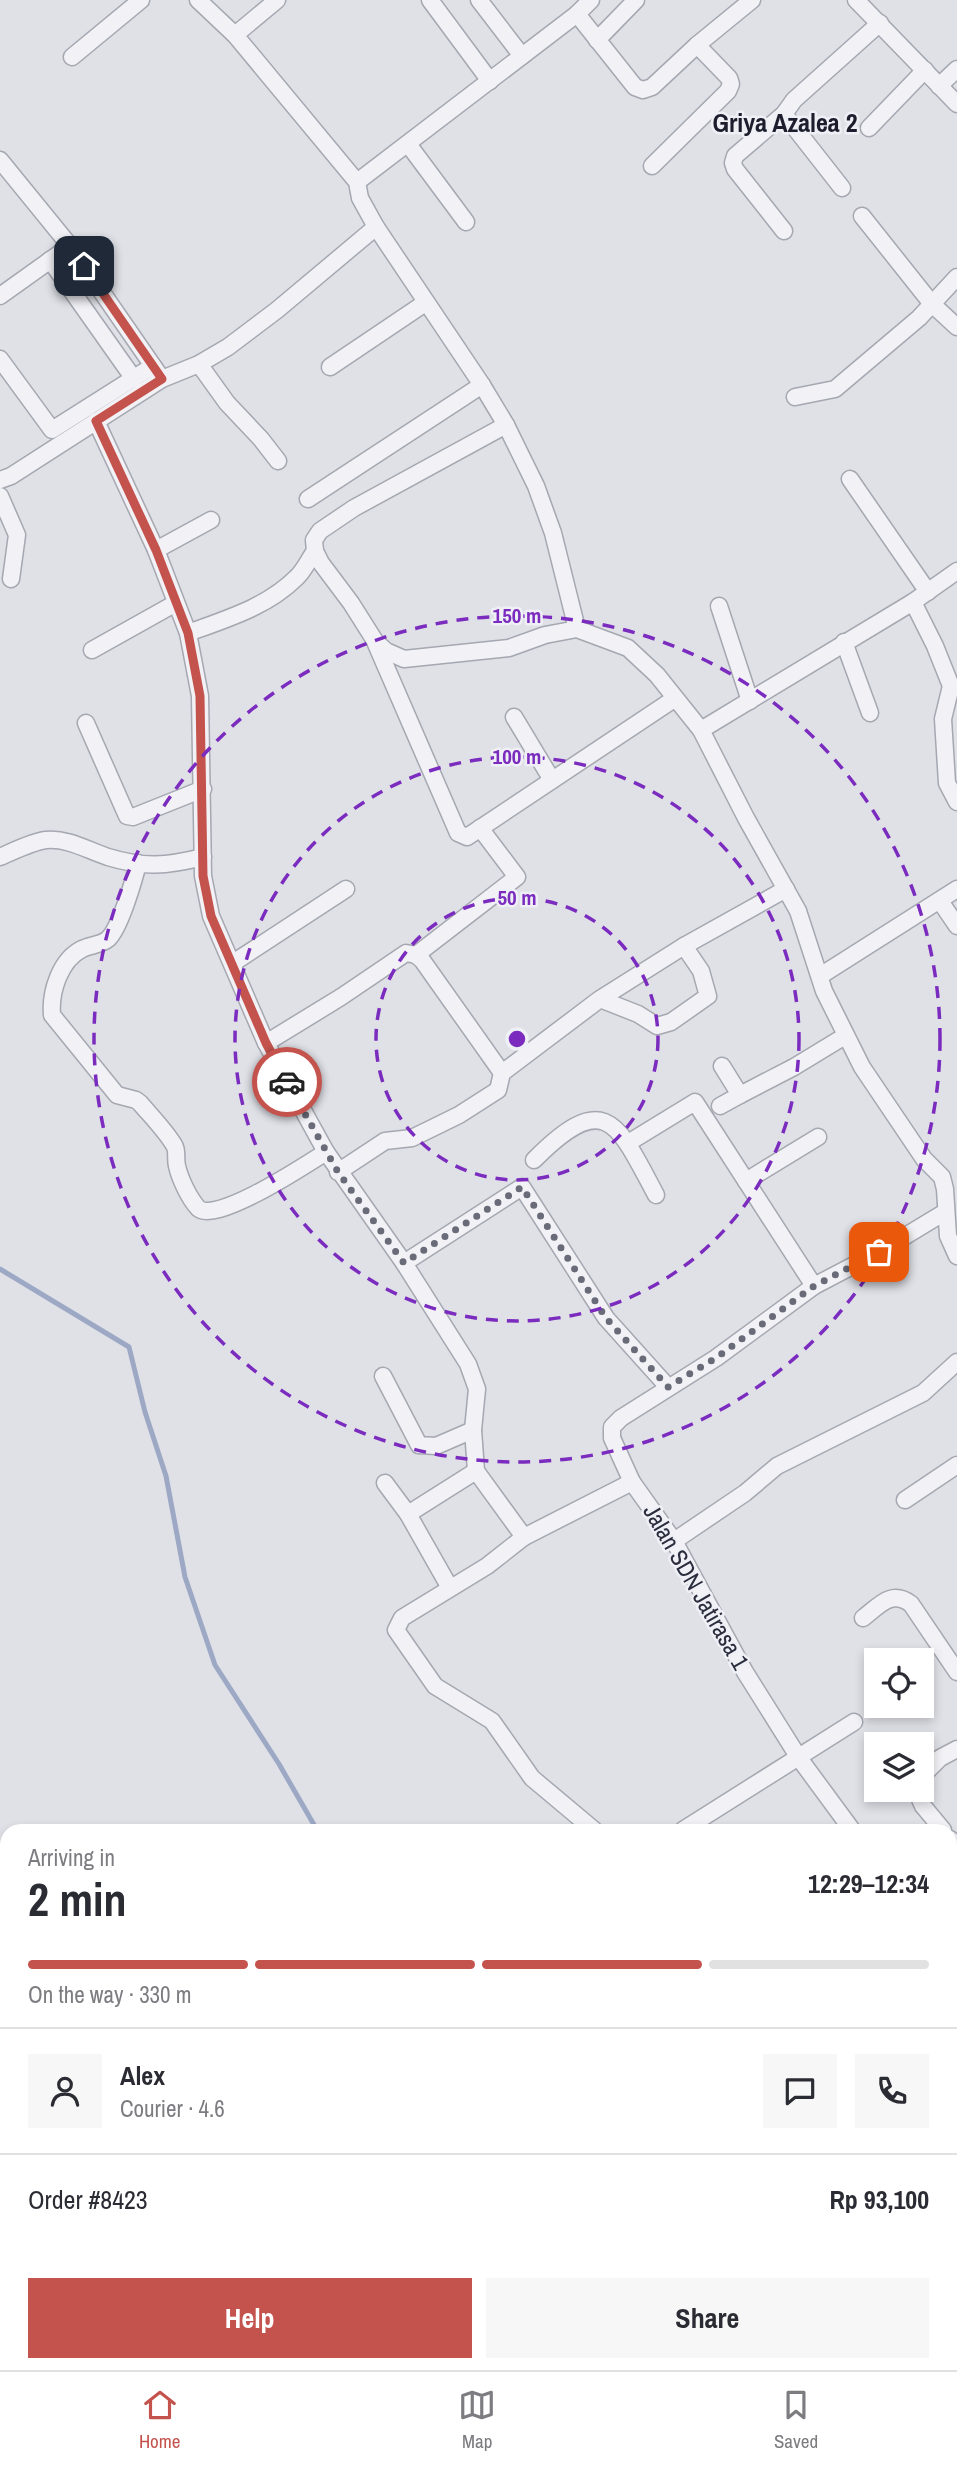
<!DOCTYPE html>
<html lang="en">
<head>
<meta charset="utf-8">
<style>
  :root { --surface:#fff; --page:#f7f7f7; --text:#2b2b33; --muted:#7c7c81; --line:#e1e1e2; --accent:#c4534d }
  body { margin:0; font-family:"Archivo Narrow",sans-serif; background:var(--page); color:var(--text); height:100vh; display:flex; flex-direction:column; font-size:26px; white-space:nowrap }
  * { box-sizing:border-box; margin:0 }
  p { font-size:23px; color:var(--muted) }
  .icon { flex:none; width:38px; height:38px; fill:none; stroke:currentColor; stroke-width:2; stroke-linecap:round; stroke-linejoin:round }
  .map { position:relative; flex:1; overflow:hidden }
  .drawer { position:absolute; left:0px; top:1824px; width:957px; height:548px; display:flex; flex-direction:column; background:var(--surface); border-radius:21px 21px 0 0; box-shadow:0 4px 10px #0003 }
  .drawer>* { flex:none }
  .controls { position:absolute; left:864px; top:1648px; display:grid; gap:14px }
  .controls a { display:grid; place-items:center; width:70px; height:70px; border-radius:0px; background:var(--surface); box-shadow:0 4px 10px #0003; font-size:35px }
  .pin { position:absolute; display:grid; place-items:center; width:60px; height:60px; color:#fff; margin:-30px; border-radius:14px; box-shadow:0 4px 10px #0006 }
  .courier { position:absolute; display:grid; place-items:center; width:70px; height:70px; margin:-35px; border:5px solid #c4534d; border-radius:50%; background:#fff; color:#222; box-shadow:0 2px 9px #0007 }
  .head em { font-style:normal; font-weight:700 }
  .head div { display:flex; flex-direction:column-reverse }
  .head { display:flex; align-items:center; justify-content:space-between; height:119px; padding:0 28px }
  h1 { font-size:46px; font-weight:700; line-height:52px }
  .bar { display:grid; grid-template-columns:repeat(4,1fr); gap:10px 7px; align-content:center; height:84px; padding:0 28px }
  .bar i { height:9px; border-radius:5px; background:var(--line) }
  .bar .selected { background:var(--accent) }
  .bar p { grid-column:span 4 }
  .line { display:flex; align-items:center; gap:18px; padding:0 28px; border-top:2px solid var(--line) }
  .line div { flex:1 }
  .round { display:grid; place-items:center; flex:none; width:74px; height:74px; border-radius:0px; background:var(--page) }
  .cta { display:flex; gap:14px; margin-top:auto; padding:14px 28px }
  .cta a { flex:1; height:80px; border-radius:0px; background:var(--accent); color:#fff; font-size:28px; font-weight:700; line-height:80px; text-align:center }
  .cta a+a { background:var(--page); color:var(--text) }
  .menu { display:flex; justify-content:space-around; align-items:center; height:98px; border-top:2px solid var(--line); background:var(--surface); font-size:19px; color:var(--muted) }
  .menu a { display:grid; justify-items:center; gap:4px }
  .menu .selected { color:var(--accent) }
  .map>svg:first-child { display:block }
</style>
</head>
<body>
<div class="map">
<svg width="957" height="2370" viewBox="0 0 957 2370">
  <rect width="100%" height="100%" fill="#dfe1e7"/>
  <g fill="none" stroke-linecap="round" stroke-linejoin="round">
    <g stroke="#9da8c5" stroke-width="5">
      <polyline points="0,1269 129,1347 145,1412 166,1476 185,1577 215,1665 279,1764 317,1830"/>
      <polyline points="753,2364 756,2370"/>
    </g>
    <g stroke="#a5a7b1" stroke-width="19">
      <g id="minor">
        <polyline points="198,0 235,35 357,182 360,198 376,227 482,385 506,425 536,486 553,533 577,629"/>
        <polyline points="430,0 490,81"/>
        <polyline points="479,0 522,56"/>
        <polyline points="856,0 957,104"/>
        <polyline points="577,14 635,87 643,90 652,87 697,45 752,0"/>
        <polyline points="235,35 277,0"/>
        <polyline points="597,40 636,0"/>
        <polyline points="72,57 141,0"/>
        <polyline points="939,86 957,69"/>
        <polyline points="784,114 842,188"/>
        <polyline points="869,128 925,70"/>
        <polyline points="408,144 466,222"/>
        <polyline points="0,160 70,246 162,379"/>
        <polyline points="652,166 728,91 731,84 729,78 697,45"/>
        <polyline points="357,182 577,14 591,0"/>
        <polyline points="862,216 932,304 957,327"/>
        <polyline points="784,231 735,169 733,163 735,156 784,114 794,100 880,23"/>
        <polyline points="50,260 134,379"/>
        <polyline points="0,296 70,246"/>
        <polyline points="0,359 52,430 153,366"/>
        <polyline points="199,364 227,403 261,439 278,461"/>
        <polyline points="330,367 425,303"/>
        <polyline points="795,397 835,389 919,318 957,277"/>
        <polyline points="96,421 156,550 188,633 200,696 203,876 211,916 266,1043 326,1152 404,1263 468,1364 477,1389 473,1430 476,1471 524,1537 632,1482 674,1541 745,1672 799,1758 852,1830"/>
        <polyline points="506,425 354,508 320,531 314,540 315,551 321,563 351,603 375,641 386,651 404,659 509,648 545,635 577,629 628,648 657,675 701,730 746,818 798,911 824,991 862,1067 924,1159 942,1177 945,1189 948,1236 957,1256"/>
        <polyline points="850,479 928,592"/>
        <polyline points="0,480 11,476 162,379 199,364 228,347 277,310 376,227"/>
        <polyline points="0,496 17,535 11,579"/>
        <polyline points="308,499 482,385"/>
        <polyline points="156,550 211,520"/>
        <polyline points="913,602 935,646 951,686 943,719 947,783 957,802"/>
        <polyline points="719,606 750,701"/>
        <path d="M188,633c38,-14 79,-26 108,-55 8,-7 13,-19 19,-27"/>
        <polyline points="844,642 870,713"/>
        <polyline points="376,644 458,833 467,837 674,699"/>
        <polyline points="92,650 176,603"/>
        <polyline points="514,717 552,780"/>
        <polyline points="86,723 127,816 133,817 203,789"/>
        <polyline points="701,730 913,602 957,571"/>
        <path d="M0,857c14,-6 31,-15 46,-17 22,-2 41,10 62,17 36,11 59,9 95,0"/>
        <path d="M138,863c-4,17 -18,65 -30,76 -7,6 -18,6 -26,10 -22,11 -32,43 -30,66l65,80 19,5 4,3c11,13 25,27 34,42 4,6 1,13 3,21 3,13 12,32 21,42 17,17 109,-44 128,-56"/>
        <polyline points="940,901 957,926"/>
        <polyline points="684,946 786,889"/>
        <polyline points="416,955 517,877 480,828"/>
        <polyline points="233,963 346,889"/>
        <polyline points="820,976 957,889"/>
        <polyline points="266,1043 341,997 406,953 416,955 422,960 502,1073"/>
        <polyline points="722,1066 740,1095 794,1067 845,1036"/>
        <polyline points="720,1106 740,1095"/>
        <polyline points="628,1143 695,1102 814,1286"/>
        <path d="M534,1160c72,-73 84,-36 122,35"/>
        <polyline points="338,1172 385,1141 412,1138 459,1115 498,1090 502,1073 600,999 684,946 701,971 708,996 671,1022 657,1026 638,1014 600,999"/>
        <polyline points="746,1181 818,1137"/>
        <polyline points="404,1263 522,1187 606,1318 668,1387"/>
        <polyline points="383,1376 419,1445 436,1446 473,1430"/>
        <polyline points="632,1482 612,1438 612,1427 621,1418 716,1358 814,1286 879,1252 945,1212"/>
        <polyline points="385,1483 408,1514 450,1588"/>
        <polyline points="905,1500 957,1465"/>
        <polyline points="408,1514 476,1471"/>
        <polyline points="524,1537 487,1566 402,1618 396,1630 435,1686 492,1721 532,1778 594,1830"/>
        <polyline points="674,1541 745,1493 777,1466 923,1393 957,1362"/>
        <path d="M863,1618c16,-12 28,-29 48,-14l46,68"/>
        <polyline points="922,1776 940,1758 957,1749"/>
        <polyline points="916,1790 923,1806 943,1830"/>
        <polyline points="683,1830 854,1722"/>
        <polyline points="950,1839 957,1847"/>
        <polyline points="950,1878 957,1873"/>
        <polyline points="950,2006 957,2022"/>
        <polyline points="950,2039 957,2034"/>
        <polyline points="0,2101 7,2110"/>
        <polyline points="0,2150 7,2144"/>
        <polyline points="0,2192 7,2201"/>
        <polyline points="0,2358 8,2370"/>
        <polyline points="148,2370 157,2364"/>
      </g>
    </g>
    <use href="#minor" stroke="#f2f2f6" stroke-width="16"/>
  </g>
  <g fill="none" stroke-linecap="round" stroke-linejoin="round">
    <polyline stroke="#696c78" stroke-width="7" stroke-dasharray="0 12.6" points="287,1082 338,1172 404,1263 522,1187 606,1318 668,1387 716,1358 814,1286 879,1252"/>
    <polyline stroke="#c4534d" stroke-width="9" points="84,266 162,379 96,421 156,550 188,633 200,696 203,876 211,916 266,1043 287,1082"/>
  </g>
  <g fill="none" stroke="#7b2cbf" stroke-width="3.5" stroke-dasharray="12 9">
    <circle cx="517" cy="1039" r="141"/>
    <circle cx="517" cy="1039" r="282"/>
    <circle cx="517" cy="1039" r="423"/>
  </g>
  <g text-anchor="middle" stroke-width="5" stroke-linejoin="round" paint-order="stroke">
    <g font-size="24" fill="#292d3d" stroke="#eff0f5">
      <text transform="translate(696 1587) rotate(60)" y="8">Jalan SDN Jatirasa 1</text>
    </g>
    <g font-size="26" font-weight="bold" fill="#1c1e2e" stroke="#eff0f5">
      <text x="785" y="132">Griya Azalea 2</text>
    </g>
  </g>
  <circle cx="517" cy="1039" r="10" fill="#7b2cbf" stroke="#eff0f5" stroke-width="3.5"/>
  <g font-size="21" text-anchor="middle" font-weight="bold" fill="#7b2cbf" stroke="#eff0f5" stroke-width="5" stroke-linejoin="round" paint-order="stroke">
    <text x="517" y="623">150 m</text>
    <text x="517" y="764">100 m</text>
    <text x="517" y="905">50 m</text>
  </g>
</svg>
<div class="controls">
<a><svg class="icon" aria-label="locate" viewBox="0 0 24 24"><circle cx="12" cy="12" r="6"/><path d="M12 2v4M12 18v4M2 12h4M18 12h4"/></svg></a>
<a><svg class="icon" aria-label="layers" viewBox="0 0 24 24"><path d="M12 4l9 5-9 5-9-5zM3 14l9 5 9-5"/></svg></a>
</div>
<div class="pin" style="left:879px;top:1252px;background:#ea580c"><svg class="icon" aria-label="bag" viewBox="0 0 24 24"><path d="M5 8h14l-1 12H6zM9 8a3 3 0 0 1 6 0"/></svg></div>
<div class="pin" style="left:84px;top:266px;background:#1f2937"><svg class="icon" aria-label="home" viewBox="0 0 24 24"><path d="M3 11l9-7 9 7M6 9v11h12V9"/></svg></div>
<div class="courier" style="left:287px;top:1082px"><svg class="icon" aria-label="car" viewBox="0 0 24 24"><path d="M5 17H2v-5l4-1 3-4h7l3 4 3 1v5h-3M9 17h6M6 11h13"/><circle cx="7" cy="17" r="2"/><circle cx="17" cy="17" r="2"/></svg></div>
<section class="drawer">
<div class="head"><div><h1>2 min</h1><p>Arriving in</p></div><em>12:29–12:34</em></div>
<div class="bar"><i class="selected"></i><i class="selected"></i><i class="selected"></i><i></i><p>On the way · 330 m</p></div>
<div class="line" style="height:126px"><a class="round"><svg class="icon" aria-label="person" viewBox="0 0 24 24"><circle cx="12" cy="8" r="4"/><path d="M4 21q1-7 8-7t8 7"/></svg></a><div><b>Alex</b><p>Courier · 4.6</p></div><a class="round"><svg class="icon" aria-label="chat" viewBox="0 0 24 24"><path d="M4 5h16v11H9l-5 4z"/></svg></a><a class="round"><svg class="icon" aria-label="phone" viewBox="0 0 24 24"><path d="M5 4h4l2 5-3 2q2 4 5 5l2-3 5 2v4C11 20 4 13 5 4z"/></svg></a></div>
<div class="line" style="height:91px"><div>Order #8423</div><b>Rp 93,100</b></div>
<div class="cta"><a>Help</a><a>Share</a></div>
</section>
</div>
<nav class="menu">
<a class="selected"><svg class="icon" aria-label="home" viewBox="0 0 24 24"><path d="M3 11l9-7 9 7M6 9v11h12V9"/></svg>Home</a>
<a><svg class="icon" aria-label="map" viewBox="0 0 24 24"><path d="M3 6l6-2 6 2 6-2v14l-6 2-6-2-6 2zM9 4v14M15 6v14"/></svg>Map</a>
<a><svg class="icon" aria-label="saved" viewBox="0 0 24 24"><path d="M7 4h10v16l-5-4-5 4z"/></svg>Saved</a>
</nav>
</body>
</html>
